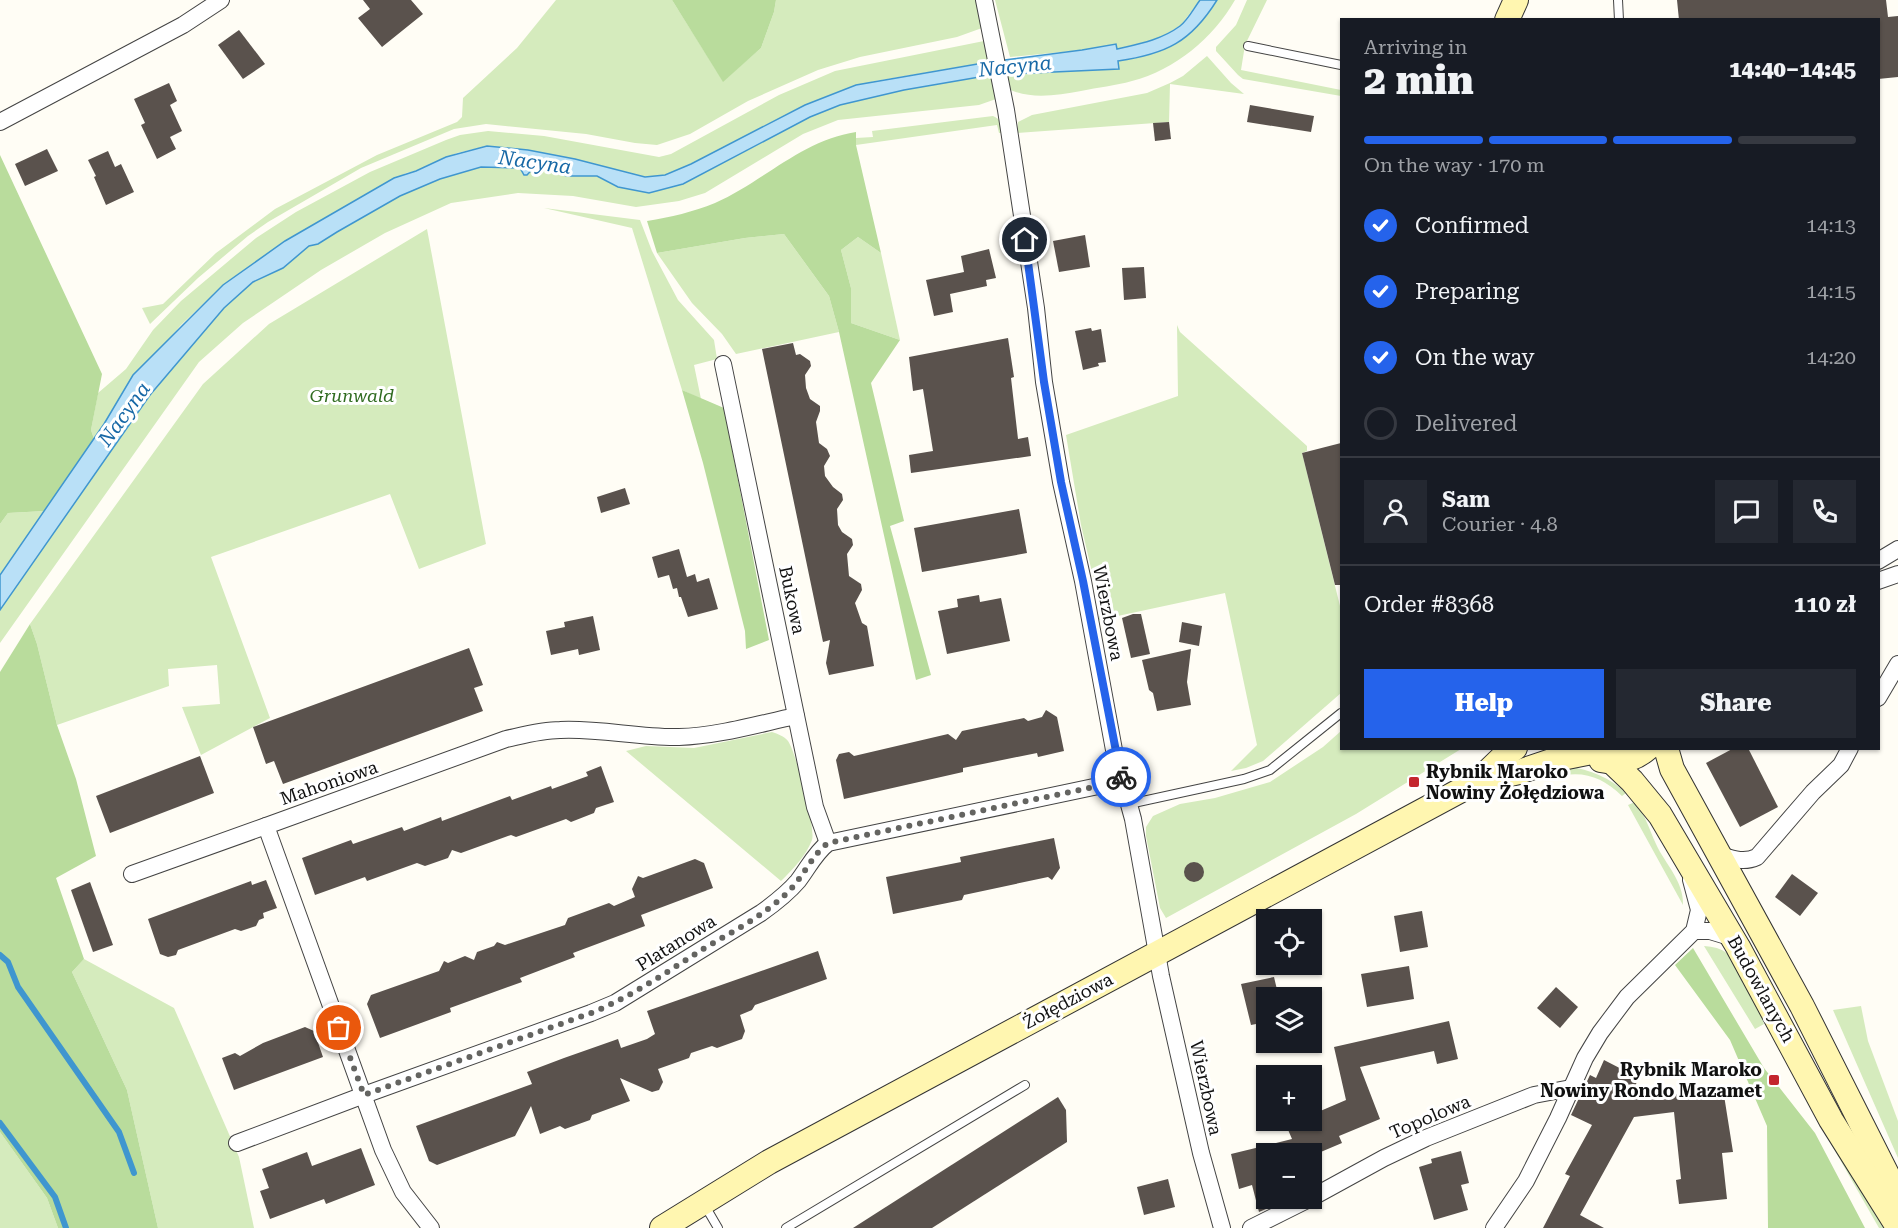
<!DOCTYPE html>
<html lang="en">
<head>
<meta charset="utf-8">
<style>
  :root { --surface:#171b24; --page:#242831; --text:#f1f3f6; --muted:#9ea1a6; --line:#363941; --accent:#2563eb }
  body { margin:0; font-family:"Roboto Serif",serif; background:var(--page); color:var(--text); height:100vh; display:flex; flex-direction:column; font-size:22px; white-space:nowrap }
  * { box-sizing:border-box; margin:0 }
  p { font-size:20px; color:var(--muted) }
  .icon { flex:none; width:33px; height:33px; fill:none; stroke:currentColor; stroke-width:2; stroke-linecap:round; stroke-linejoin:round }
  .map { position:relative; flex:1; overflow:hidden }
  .sheet { position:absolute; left:1340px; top:18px; width:540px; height:732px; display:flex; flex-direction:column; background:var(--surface); border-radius:0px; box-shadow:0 2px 4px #0004 }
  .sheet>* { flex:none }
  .tools { position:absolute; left:1256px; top:909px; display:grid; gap:12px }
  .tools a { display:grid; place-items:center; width:66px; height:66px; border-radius:0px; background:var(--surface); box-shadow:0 2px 4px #0004; font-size:30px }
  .pin { position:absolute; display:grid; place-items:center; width:51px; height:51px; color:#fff; margin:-26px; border:3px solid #fff; border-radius:50%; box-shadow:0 2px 6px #0007 }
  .courier { position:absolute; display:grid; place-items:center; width:60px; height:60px; margin:-30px; border:4px solid #2563eb; border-radius:50%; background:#fff; color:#222; box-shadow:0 2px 8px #0007 }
  .overview em { font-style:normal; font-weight:800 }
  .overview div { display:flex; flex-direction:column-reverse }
  .overview { display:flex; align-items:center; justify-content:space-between; height:102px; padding:0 24px }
  h1 { font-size:39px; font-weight:800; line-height:45px }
  .bar { display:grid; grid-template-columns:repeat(4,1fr); gap:9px 6px; align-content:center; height:72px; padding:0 24px }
  .bar i { height:8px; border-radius:4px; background:var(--line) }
  .bar .selected { background:var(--accent) }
  .bar p { grid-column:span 4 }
  .line { display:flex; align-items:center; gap:15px; padding:0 24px; border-top:2px solid var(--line) }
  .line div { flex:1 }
  .round { display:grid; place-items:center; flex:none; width:63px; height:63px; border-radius:0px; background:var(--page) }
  ol { padding:0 24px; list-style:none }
  li { display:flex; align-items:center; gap:18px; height:66px }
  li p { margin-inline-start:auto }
  li .icon { padding:6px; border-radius:50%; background:var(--accent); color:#fff; stroke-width:4 }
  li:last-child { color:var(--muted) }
  li i { width:33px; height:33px; border:3px solid var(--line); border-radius:50% }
  .primary-button { display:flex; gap:12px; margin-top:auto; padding:12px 24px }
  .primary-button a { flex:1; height:69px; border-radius:0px; background:var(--accent); color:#fff; font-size:24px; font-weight:800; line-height:69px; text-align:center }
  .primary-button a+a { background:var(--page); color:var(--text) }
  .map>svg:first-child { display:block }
</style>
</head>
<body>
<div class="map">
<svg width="1898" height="1228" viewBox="0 0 1898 1228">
  <rect width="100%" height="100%" fill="#fffdf5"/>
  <g fill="#d5ebbd">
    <polygon points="556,0 672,0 723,81 761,48 774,12 776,0 977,0 982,28 957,37 860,57 818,70 748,101 690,134 657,145 635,143 586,134 486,124 454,129 361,168 268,222 248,236 198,278 150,324 142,308 163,304 216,253 275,209 377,155 457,122 462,117 463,98 517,48"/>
    <polygon points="995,0 1200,0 1181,25 1160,38 1117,49 1116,44 1083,50 1010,57"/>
    <path d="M1217,0h18c-22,38 -60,70 -103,81 -17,5 -34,6 -51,10 -24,4 -49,9 -73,-2v-15l111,-6 -1,-7c48,-7 73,-19 99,-61z"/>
    <polygon points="1247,0 1267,0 1245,45 1241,70 1341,90 1341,96 1243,79 1238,75 1216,51 1216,47 1236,25"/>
    <polygon points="984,41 989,62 875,81 835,93 805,105 691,164 665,175 645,177 575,159 528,150 487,146 457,153 416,171 406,173 285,241 223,285 181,325 156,354 94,439 91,430 98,393 126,369 153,330 181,301 256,238 296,212 370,172 446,140 460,135 488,131 544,136 659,157 671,154 779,95 835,71"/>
    <polygon points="1207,56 1231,83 1244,94 1170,84 1169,122 1017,133 1018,122 1032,115 1147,93 1170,83 1183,76"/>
    <polygon points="991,75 996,99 979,105 838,120 803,134 705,193 679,201 636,207 573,196 518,193 451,203 385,233 321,270 243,323 199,362 0,643 0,610 150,395 224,308 253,282 283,268 309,246 318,244 337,232 400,196 440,179 481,167 520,168 527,175 538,163 554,167 557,173 567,176 597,176 618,187 649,193 810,117 840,105 904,90"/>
    <path d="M993,116c9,4 8,8 9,17h-3l-2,-8 -141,20v-7l17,-1 -1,-6z"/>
    <polygon points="544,208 640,220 652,251 678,300 714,340 717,359 694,365 701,399 682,390 632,228"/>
    <polygon points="427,229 486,544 419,569 390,494 211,557 270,718 201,755 182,707 220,704 217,665 168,669 169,686 57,725 37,644 30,624 203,384 269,324"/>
    <polygon points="784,234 829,296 839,332 736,354 722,334 692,303 657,253 745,238"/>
    <polygon points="858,237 881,253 900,340 851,323 851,288 841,250"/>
    <polygon points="1177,325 1180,332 1307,446 1307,451 1302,453 1341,610 1341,693 1263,761 1246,768 1231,771 1257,745 1225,593 1099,620 1100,607 1081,525 1066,435 1178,396"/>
    <polygon points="45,511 0,575 0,524 8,513"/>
    <polygon points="1341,731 1341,748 1461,749 1356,814 1166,918 1160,908 1146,836 1146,827 1153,816 1180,804 1215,798 1270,782 1323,747"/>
    <path d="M772,732c6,2 12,4 16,9 8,11 28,87 24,99 -6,16 -19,29 -31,41l-155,-130 20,-5 48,2z"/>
    <path d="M1569,767c20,2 42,11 57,26l-4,3c-20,-20 -42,-27 -69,-18l-2,-8z"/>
    <path d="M1635,802c11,14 14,27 21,42 9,20 28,37 27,61l-55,-100z"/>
    <path d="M1704,946c40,1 48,47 60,78l-9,5z"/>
    <polygon points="84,959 174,1008 239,1157 254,1228 158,1228 127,1090 72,972"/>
    <polygon points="1861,1006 1868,1041 1898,1121 1898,1158 1833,1010"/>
    <polygon points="1817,1111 1831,1130 1884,1228 1879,1228 1814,1114"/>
    <polygon points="0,1132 47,1198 58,1228 0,1228"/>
  </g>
  <g fill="#b9dc9c">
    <polygon points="672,0 776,0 774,12 761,48 723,82"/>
    <path d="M856,132v13l25,108 -23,-16 -17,13 10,38v35l49,17 -29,43 33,138 -14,5 41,149 -15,5 -77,-348 -10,-36 -45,-62 -39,4 -88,15 -10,-32c24,-4 46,-9 68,-18 48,-21 87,-63 141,-71z"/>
    <polygon points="0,155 102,374 91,430 94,439 45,511 8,513 0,524"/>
    <polygon points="682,390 724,408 769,640 746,649 745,631 703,463"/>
    <polygon points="30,624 37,644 57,725 76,779 96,856 56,878 84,959 72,972 127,1090 158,1228 58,1228 47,1198 0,1132 0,672"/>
    <polygon points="1693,948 1764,1068 1815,1133 1865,1228 1768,1228 1767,1126 1730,1040 1675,965"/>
  </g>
  <path fill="#b9e0f7" stroke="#3f96cf" stroke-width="1.5" d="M1200,0h17c-26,42 -51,54 -99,61l1,8 -128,6 -87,15 -64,15 -30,12 -127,67 -34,9 -31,-6 -21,-11h-30l-10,-3 -3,-6 -16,-4 -11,12h-3l-4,-7 -39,-1 -41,12 -40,17 -63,36 -19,12 -9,2 -26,22 -30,14 -29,26 -74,87 -150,215v-35l104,-151 29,-49 90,-90 62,-44 109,-63 22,-7 30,-14 41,-11 41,4 47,9 70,18 20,-2 26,-11 114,-59 51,-20 133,-23 93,-12 34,-6 1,5c22,-5 44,-9 63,-23 8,-6 14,-18 20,-26z"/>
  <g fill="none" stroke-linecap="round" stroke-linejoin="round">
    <g stroke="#3f96cf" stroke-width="6">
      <polyline points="0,955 8,962 18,987 119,1132 134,1173"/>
      <polyline points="0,1123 55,1197 66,1228"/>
    </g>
  </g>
  <g fill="#5a524d">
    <polygon points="363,0 411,0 423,14 382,47 358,18 370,9"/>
    <polygon points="1677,0 1886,0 1888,17 1898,16 1898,77 1878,79 1878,20 1679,20"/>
    <polygon points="239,30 265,64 243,79 218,45"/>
    <polygon points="169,83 177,101 170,105 182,131 170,137 176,149 157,159 141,125 145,123 134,99"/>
    <polygon points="1250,105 1314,116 1311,132 1247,122"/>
    <polygon points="1169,122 1171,139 1155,141 1153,123"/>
    <polygon points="47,149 58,171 25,186 15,164"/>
    <polygon points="108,151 115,167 121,164 134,192 106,205 94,177 96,176 88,160"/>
    <polygon points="1085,235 1090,267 1059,272 1053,241"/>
    <polygon points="989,249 996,278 986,280 987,286 950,294 953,312 934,316 926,280 964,272 961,256"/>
    <polygon points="1144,267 1146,298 1124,300 1122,268"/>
    <polygon points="1091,328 1092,331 1101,329 1106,362 1098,363 1099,366 1083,370 1075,331"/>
    <polygon points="1008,338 1014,377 1011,378 1018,439 1028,437 1031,456 911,473 909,455 933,451 923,389 913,391 909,357"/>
    <polygon points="793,343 796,355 800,354 810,361 811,366 805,375 806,388 810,399 820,406 820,411 816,422 819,443 827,449 830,456 824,466 825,476 833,487 842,494 843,500 837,509 838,525 842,532 852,539 853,545 847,554 849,576 861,584 862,590 855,603 862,623 867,626 874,666 829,675 826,663 830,640 823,642 762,349"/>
    <polygon points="1341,443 1341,585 1335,585 1302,453"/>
    <polygon points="625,488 630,504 601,513 597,497"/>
    <polygon points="1019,509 1027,553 922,572 914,528"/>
    <polygon points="679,549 687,577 695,574 697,582 709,578 718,609 688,617 681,597 679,597 677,588 673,589 669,575 658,578 652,557"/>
    <polygon points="979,595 980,602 1001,598 1010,641 947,654 938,611 958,607 957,599"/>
    <polygon points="1133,614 1141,614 1150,654 1131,658 1122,618"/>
    <polygon points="593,616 600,650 579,655 578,649 551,655 546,631 565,627 564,622"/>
    <polygon points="1182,622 1202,626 1199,646 1179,642"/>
    <polygon points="469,648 483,685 474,688 483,711 283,784 274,761 266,764 253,727"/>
    <polygon points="1191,649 1187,682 1191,705 1157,711 1153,693 1149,690 1142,660"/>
    <polygon points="1046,710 1057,717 1064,751 1038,757 1037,753 963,768 963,772 844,799 836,760 839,754 849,752 854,756 948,734 956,740 962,731 1024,718 1028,721 1042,717"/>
    <polygon points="1734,748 1748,748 1778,807 1740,827 1706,763"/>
    <polygon points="200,756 214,793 110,833 96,796"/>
    <polygon points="601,766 614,802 596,808 594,813 571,822 566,819 516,837 511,835 461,853 452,850 448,858 425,866 417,863 367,881 365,877 315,895 302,858 351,840 353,844 402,827 404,831 441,817 442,821 510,796 512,800 551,786 552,789 588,776 586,772"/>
    <polygon points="1054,838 1060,868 1052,880 1048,877 964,895 962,900 893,914 886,877 961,862 960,857"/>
    <polygon points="695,859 704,863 713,888 641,915 645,926 573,953 575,957 520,978 522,982 450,1008 451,1012 380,1038 367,1004 371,995 439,971 444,961 448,963 465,956 474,960 477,952 494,946 497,942 505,945 565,925 568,918 609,903 614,906 635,897 632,889 638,876 643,878"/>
    <circle cx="1194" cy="872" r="10"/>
    <polygon points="1792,874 1818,893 1800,916 1775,897"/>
    <polygon points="266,880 277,908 263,913 264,918 259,920 256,926 241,931 235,929 178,950 176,955 168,957 160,954 148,919 251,881 252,885"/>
    <polygon points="90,882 113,945 93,952 71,890"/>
    <polygon points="1422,911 1428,947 1400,952 1394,916"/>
    <polygon points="818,951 827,979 755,1005 752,1010 740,1015 745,1031 742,1039 717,1048 712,1046 691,1053 689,1058 658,1069 663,1082 659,1090 652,1092 620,1078 630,1101 592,1115 590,1120 565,1129 560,1126 540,1134 531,1106 515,1136 437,1165 429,1161 416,1126 532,1084 527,1072 564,1058 618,1039 621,1048 647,1039 655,1034 647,1011"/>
    <polygon points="1409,966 1414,999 1367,1007 1361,974"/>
    <polygon points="1274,977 1279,998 1266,998 1266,1022 1251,1025 1241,984"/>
    <polygon points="1556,987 1578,1007 1560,1028 1537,1008"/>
    <polygon points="1449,1021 1458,1059 1437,1064 1434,1051 1360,1067 1380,1119 1339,1136 1342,1143 1316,1154 1266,1154 1266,1209 1259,1212 1252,1185 1239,1189 1231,1154 1292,1139 1286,1125 1297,1120 1311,1120 1311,1115 1346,1100 1334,1047"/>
    <polygon points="305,1027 314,1031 323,1057 234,1090 222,1058 235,1053 240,1056 263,1043"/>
    <polygon points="1604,1060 1639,1078 1628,1100 1723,1089 1733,1152 1722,1153 1727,1199 1679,1204 1676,1180 1681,1179 1674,1112 1634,1117 1580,1215 1604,1228 1543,1228 1570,1176 1565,1174 1592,1125 1571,1115 1590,1075 1596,1078"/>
    <polygon points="1058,1097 1066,1110 1067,1142 932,1228 853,1228"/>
    <polygon points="361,1148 375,1185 326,1204 324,1199 270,1219 260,1191 269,1188 262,1169 307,1152 312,1166"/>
    <polygon points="1461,1151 1469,1183 1461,1185 1468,1210 1434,1220 1419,1167 1432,1163 1431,1159"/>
    <polygon points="1168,1179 1175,1207 1144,1215 1137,1187"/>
  </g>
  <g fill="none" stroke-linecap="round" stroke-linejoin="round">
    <g stroke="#444" stroke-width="10">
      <g id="lane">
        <polyline points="1618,0 1619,20"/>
        <polyline points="1248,46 1341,65"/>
        <polyline points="1129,804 1244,779 1270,770 1341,713"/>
        <polyline points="704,1204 718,1228"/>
        <polyline points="786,1228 1025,1085"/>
      </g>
    </g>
    <g stroke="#444" stroke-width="18">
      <g id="street">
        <polyline points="984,0 1006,110 1036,308 1044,382 1061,482 1083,581 1114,750 1133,819 1161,976 1201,1153 1222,1228"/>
        <polyline points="0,122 183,25 221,0"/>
        <polyline points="723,364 815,807 828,843"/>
        <polyline points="1878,561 1898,549"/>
        <polyline points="1878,581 1898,574"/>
        <polyline points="1878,698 1898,664"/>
        <path d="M1720,855c13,4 24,8 37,2l56,-65 28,-27 9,-17"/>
        <polyline points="132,874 266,826"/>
        <polyline points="1694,931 1710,931 1733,938"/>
        <path d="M237,1143l127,-48 227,-82 24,-10 146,-90c14,-10 26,-19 37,-32 10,-13 17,-28 30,-38l294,-62"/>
        <polyline points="1311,1198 1384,1158 1426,1138 1534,1095 1571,1088"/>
        <path d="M431,1228l-28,-36 -20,-42 -117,-324 240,-87c18,-4 36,-9 54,-9 40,-2 79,8 119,7 39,-1 79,-13 117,-21"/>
        <polyline points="1251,1228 1311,1198"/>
        <polyline points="1494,1228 1526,1181 1558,1118 1585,1058 1600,1033 1627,997 1694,931 1699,910 1691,880"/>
      </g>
    </g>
    <g stroke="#333" stroke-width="26">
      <g id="secondary">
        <polyline points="1507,20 1516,0"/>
        <polyline points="1666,748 1672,769 1802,1006 1898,1196"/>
        <path d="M1601,760c18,4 33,0 47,-12"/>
        <polyline points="1611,761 1632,781 1660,815 1738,947 1831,1120 1898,1227"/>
        <polyline points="1479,781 1519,772 1557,759 1587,753"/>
        <polyline points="662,1228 769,1162 1478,781 1506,754 1515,748"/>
      </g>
    </g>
    <use href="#lane" stroke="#fff" stroke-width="8"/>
    <use href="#street" stroke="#fff" stroke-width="16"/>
    <use href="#secondary" stroke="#fff6b0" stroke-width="24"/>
  </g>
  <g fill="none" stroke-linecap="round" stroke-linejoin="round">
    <path stroke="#646461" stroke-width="6" stroke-dasharray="0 10.8" d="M339,1028l25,67 227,-82c40,-16 76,-41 112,-64 29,-17 60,-33 84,-56 16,-15 24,-37 41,-50l294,-62 -1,-4"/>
    <polyline stroke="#2563eb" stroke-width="8" points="1025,240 1044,382 1061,482 1083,581 1121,777"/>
  </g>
  <g fill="#c4262e" stroke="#fff" stroke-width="2">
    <rect x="1408" y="776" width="12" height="12" rx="3"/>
    <rect x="1768" y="1074" width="12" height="12" rx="3"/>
  </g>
  <g text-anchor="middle" stroke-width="6" stroke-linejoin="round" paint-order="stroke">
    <g font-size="18" font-style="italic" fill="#2f6b1f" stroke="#fff">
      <text x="352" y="402">Grunwald</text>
    </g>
    <g font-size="18" fill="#111" stroke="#fff">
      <text transform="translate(792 600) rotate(78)" y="6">Bukowa</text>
      <text transform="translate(1108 613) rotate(79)" y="6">Wierzbowa</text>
      <text transform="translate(329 783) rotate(-19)" y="6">Mahoniowa</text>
      <text transform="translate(676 943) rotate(-32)" y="6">Platanowa</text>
      <text transform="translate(1761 989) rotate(61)" y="6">Budowlanych</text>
      <text transform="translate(1068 1001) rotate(-28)" y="6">Żołędziowa</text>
      <text transform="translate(1206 1088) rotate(78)" y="6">Wierzbowa</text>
      <text transform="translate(1430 1117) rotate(-23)" y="6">Topolowa</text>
    </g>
    <g font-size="18" font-weight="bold" fill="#111" stroke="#fff" text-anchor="start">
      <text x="1426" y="778">Rybnik Maroko<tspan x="1426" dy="21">Nowiny Żołędziowa</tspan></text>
      <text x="1762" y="1076" text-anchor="end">Rybnik Maroko<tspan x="1762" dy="21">Nowiny Rondo Mazamet</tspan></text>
    </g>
    <g font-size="20" font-style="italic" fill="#1768a6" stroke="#fff">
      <text transform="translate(1015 66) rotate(-6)" y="7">Nacyna</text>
      <text transform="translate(535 162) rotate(8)" y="7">Nacyna</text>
      <text transform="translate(124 414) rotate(-54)" y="7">Nacyna</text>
    </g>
  </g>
</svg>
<div class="tools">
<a><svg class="icon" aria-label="locate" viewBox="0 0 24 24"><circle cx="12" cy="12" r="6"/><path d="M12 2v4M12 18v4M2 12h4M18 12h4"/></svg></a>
<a><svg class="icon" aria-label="layers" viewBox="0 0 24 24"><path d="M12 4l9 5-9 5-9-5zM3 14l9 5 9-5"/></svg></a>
<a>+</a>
<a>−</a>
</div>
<div class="pin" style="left:339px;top:1028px;background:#ea580c"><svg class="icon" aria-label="bag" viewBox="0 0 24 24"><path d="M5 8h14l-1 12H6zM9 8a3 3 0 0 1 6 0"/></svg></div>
<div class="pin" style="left:1025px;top:240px;background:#1f2937"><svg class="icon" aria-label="home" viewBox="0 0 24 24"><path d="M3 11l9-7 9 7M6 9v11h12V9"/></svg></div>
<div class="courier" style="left:1121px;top:777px"><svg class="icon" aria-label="bike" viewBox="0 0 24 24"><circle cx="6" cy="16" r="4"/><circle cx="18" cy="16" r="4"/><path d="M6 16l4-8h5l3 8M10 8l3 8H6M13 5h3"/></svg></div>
<section class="sheet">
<div class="overview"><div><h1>2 min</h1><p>Arriving in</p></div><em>14:40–14:45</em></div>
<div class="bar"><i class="selected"></i><i class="selected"></i><i class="selected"></i><i></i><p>On the way · 170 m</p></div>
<ol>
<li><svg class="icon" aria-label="check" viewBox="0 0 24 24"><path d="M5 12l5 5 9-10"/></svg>Confirmed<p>14:13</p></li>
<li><svg class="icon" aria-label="check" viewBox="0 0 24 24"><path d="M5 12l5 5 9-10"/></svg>Preparing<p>14:15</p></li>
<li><svg class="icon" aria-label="check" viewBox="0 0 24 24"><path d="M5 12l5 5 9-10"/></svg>On the way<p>14:20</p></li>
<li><i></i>Delivered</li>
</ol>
<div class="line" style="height:108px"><a class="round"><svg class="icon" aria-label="person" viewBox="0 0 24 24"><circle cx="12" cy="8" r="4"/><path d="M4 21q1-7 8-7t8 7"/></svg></a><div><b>Sam</b><p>Courier · 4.8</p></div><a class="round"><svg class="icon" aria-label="chat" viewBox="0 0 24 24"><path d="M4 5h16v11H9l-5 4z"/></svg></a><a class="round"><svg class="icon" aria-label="phone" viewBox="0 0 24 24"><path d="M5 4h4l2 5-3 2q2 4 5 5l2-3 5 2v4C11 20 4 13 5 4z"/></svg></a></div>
<div class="line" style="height:78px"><div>Order #8368</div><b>110 zł</b></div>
<div class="primary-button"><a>Help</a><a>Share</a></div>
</section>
</div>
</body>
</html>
